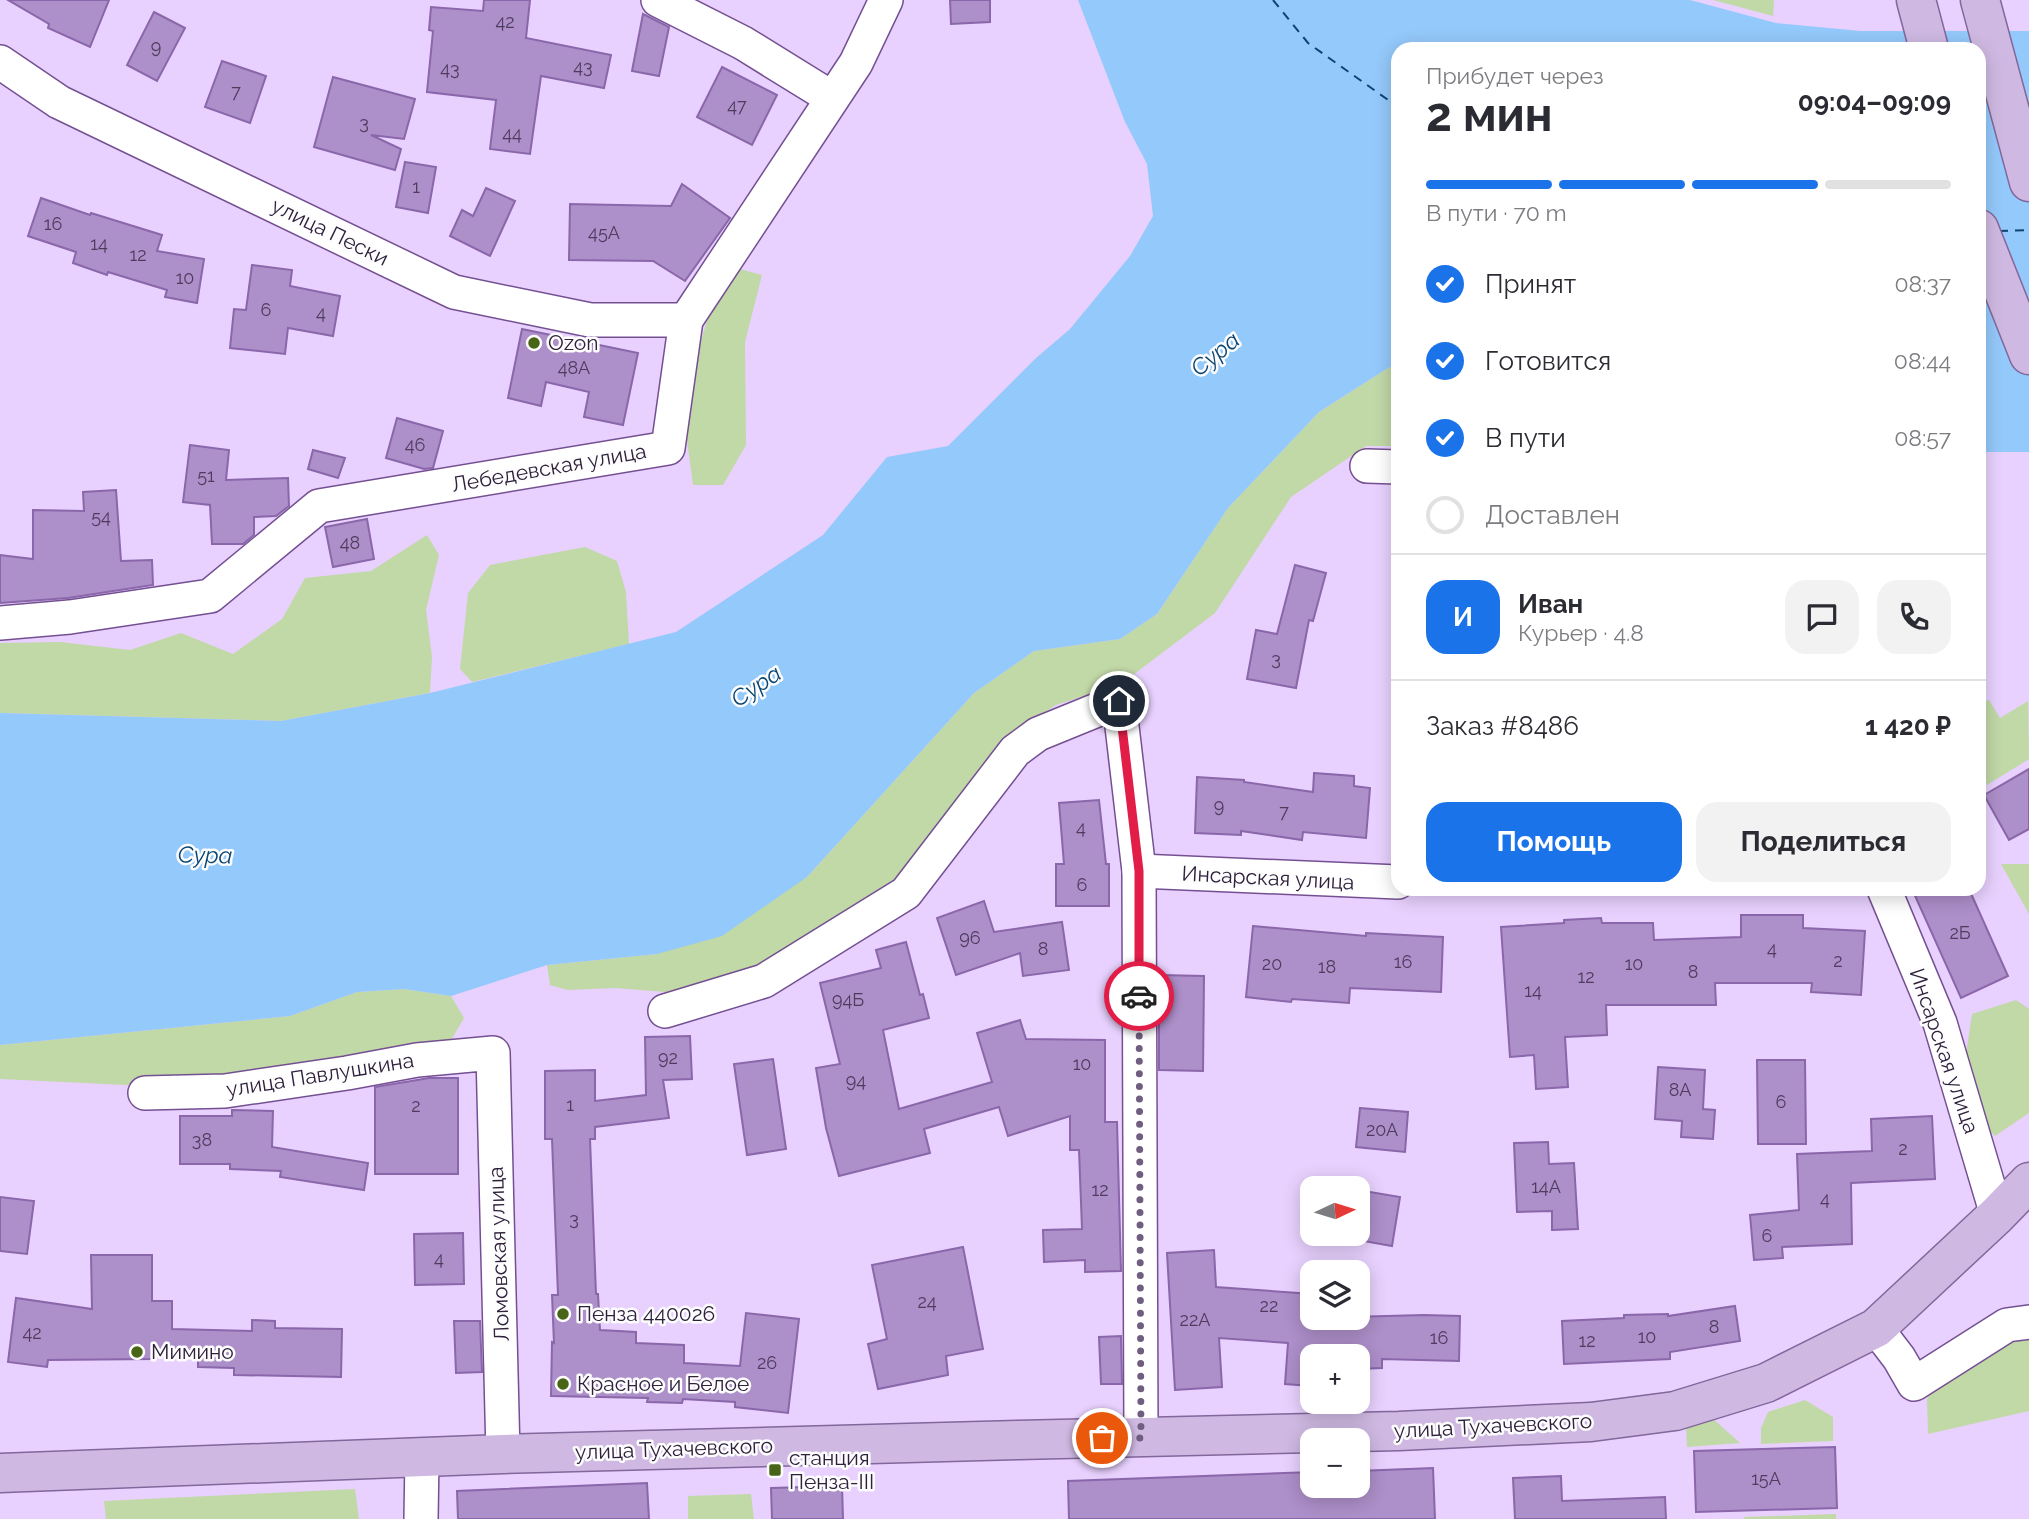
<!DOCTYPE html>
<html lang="ru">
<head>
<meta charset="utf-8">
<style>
  :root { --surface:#fff; --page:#f2f2f3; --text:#2b2b33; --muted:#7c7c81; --line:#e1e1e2; --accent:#1a73e8 }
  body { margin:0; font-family:Raleway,sans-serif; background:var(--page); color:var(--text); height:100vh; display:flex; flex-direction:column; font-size:26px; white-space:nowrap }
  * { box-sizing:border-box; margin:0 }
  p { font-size:23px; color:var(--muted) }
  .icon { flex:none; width:38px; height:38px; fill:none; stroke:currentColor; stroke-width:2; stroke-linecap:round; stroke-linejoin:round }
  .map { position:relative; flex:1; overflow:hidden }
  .details { position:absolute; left:1391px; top:42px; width:595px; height:854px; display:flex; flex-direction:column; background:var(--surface); border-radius:21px; box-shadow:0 4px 18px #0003 }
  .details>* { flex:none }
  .needle { width:46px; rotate:86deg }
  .tools { position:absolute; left:1300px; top:1176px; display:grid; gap:14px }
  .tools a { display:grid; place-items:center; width:70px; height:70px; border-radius:14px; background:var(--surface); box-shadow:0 4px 18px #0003; font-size:35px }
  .pin { position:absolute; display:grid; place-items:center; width:60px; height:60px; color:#fff; margin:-30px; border:4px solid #fff; border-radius:50%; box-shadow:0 2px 7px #0007 }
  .courier { position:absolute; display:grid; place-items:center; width:70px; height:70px; margin:-35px; border:5px solid #e11d48; border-radius:50%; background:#fff; color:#222; box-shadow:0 2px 9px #0007 }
  .head em { font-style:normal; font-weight:700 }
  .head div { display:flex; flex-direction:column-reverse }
  .head { display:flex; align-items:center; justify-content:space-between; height:119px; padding:0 35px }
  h1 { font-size:46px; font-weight:700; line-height:52px }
  .bar { display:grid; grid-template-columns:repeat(4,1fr); gap:10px 7px; align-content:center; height:84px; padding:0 35px }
  .bar i { height:9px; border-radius:5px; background:var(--line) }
  .bar .active { background:var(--accent) }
  .bar p { grid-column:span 4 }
  .line { display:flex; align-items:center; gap:18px; padding:0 35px; border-top:2px solid var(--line) }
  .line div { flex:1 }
  .round { display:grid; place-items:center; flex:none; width:74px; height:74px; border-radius:21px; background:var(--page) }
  ol { padding:0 35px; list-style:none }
  li { display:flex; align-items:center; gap:21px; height:77px }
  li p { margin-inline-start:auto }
  li .icon { padding:7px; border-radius:50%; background:var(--accent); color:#fff; stroke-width:4 }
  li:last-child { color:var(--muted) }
  li i { width:38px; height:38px; border:4px solid var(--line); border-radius:50% }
  .action { display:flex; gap:14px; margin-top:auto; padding:14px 35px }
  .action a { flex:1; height:80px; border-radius:21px; background:var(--accent); color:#fff; font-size:28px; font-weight:700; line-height:80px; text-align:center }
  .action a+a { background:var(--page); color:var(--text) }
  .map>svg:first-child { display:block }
</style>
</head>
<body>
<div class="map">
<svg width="2029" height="1519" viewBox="0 0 2029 1519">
  <rect width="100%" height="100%" fill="#e8d1fe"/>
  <g fill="#c1d8a7">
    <polygon points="1713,0 1774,0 1773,16"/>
    <polygon points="740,269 762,275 745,342 746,445 723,485 693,485 682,403 714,298"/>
    <polygon points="1398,365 1398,446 1366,446 1291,497 1215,613 1121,684 1056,705 1009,735 900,882 766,966 678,993 615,988 567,990 550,985 547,965 657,954 807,877 974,693 1034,651 1120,639 1157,614 1228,508 1319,412 1388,368"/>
    <polygon points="427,535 439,555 426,610 432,657 430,693 281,721 0,713 0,643 60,642 130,650 181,633 233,654 282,619 305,578 371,571"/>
    <polygon points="585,547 617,561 626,592 629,644 472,682 460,669 468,593 490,565"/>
    <polygon points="1989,700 2000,718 2028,701 2029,759 1987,785 1981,769 1979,769 1979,703"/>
    <polygon points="2001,864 2029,864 2029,914"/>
    <polygon points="404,989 451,996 464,1018 450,1042 220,1082 126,1085 0,1079 0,1045 290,1016 357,992"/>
    <polygon points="2016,1000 2029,1009 2029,1113 1995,1136 1980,1122 1966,1054 1972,1014"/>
    <polygon points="2029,1334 2029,1411 1928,1434 1927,1400 1936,1359"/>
    <polygon points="1805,1400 1833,1417 1833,1441 1761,1444 1761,1428 1768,1412"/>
    <polygon points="1711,1417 1740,1443 1687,1447 1686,1425"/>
    <polygon points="355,1489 359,1519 106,1519 104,1501"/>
    <polygon points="751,1494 754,1519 688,1519 688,1496"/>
    <polygon points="1836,1514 1836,1519 1743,1519 1745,1517"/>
  </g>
  <polygon fill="#94c9fb" points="1078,0 1690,0 1776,23 1861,31 2029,31 2029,452 1979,452 1979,49 1398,49 1398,365 1388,368 1319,412 1228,508 1157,614 1120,639 1034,651 974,693 807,877 722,936 657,954 547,965 451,996 404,989 357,992 290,1016 0,1045 0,713 281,721 430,693 676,632 823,535 887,457 948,446 1036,358 1070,329 1130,256 1153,216 1147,164 1125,122"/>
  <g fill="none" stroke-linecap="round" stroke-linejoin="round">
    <g stroke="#0b4673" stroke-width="2" stroke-dasharray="9 7" stroke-linecap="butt">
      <polyline points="1273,0 1308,43 1398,107"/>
      <polyline points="1999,231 2029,230"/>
    </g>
  </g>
  <g fill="#ad8fc9" stroke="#8a66aa" stroke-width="2">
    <polygon points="8,0 109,0 90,47 48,28 49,24"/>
    <polygon points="484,0 530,0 526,38 611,55 604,88 541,76 530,154 490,149 496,100 427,92 433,31 429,30 431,7 483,11"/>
    <polygon points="950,0 990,0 990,22 951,24"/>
    <polygon points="154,12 185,28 157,81 127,65"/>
    <polygon points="643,14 669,27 659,76 632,71"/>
    <polygon points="222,61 266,76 250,123 205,107"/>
    <polygon points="722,67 777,95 752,145 697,117"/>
    <polygon points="333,77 415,99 404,139 371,135 401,149 395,170 314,147"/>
    <polygon points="405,162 436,167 428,213 396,207"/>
    <polygon points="682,184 730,218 685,281 653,261 569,260 570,204 671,206"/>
    <polygon points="486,188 515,201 490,256 450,236 462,210 473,216"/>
    <polygon points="41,198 90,215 91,213 162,235 157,251 204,259 197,303 165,297 167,290 108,272 107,275 73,263 76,252 28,236"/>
    <polygon points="252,265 292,270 290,286 340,296 333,336 288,328 285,354 230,348 234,309 246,310"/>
    <polygon points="522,329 638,353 623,425 584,417 589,392 546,382 541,406 508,398"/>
    <polygon points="397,418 443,431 433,468 424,469 386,458"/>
    <polygon points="190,445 229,450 226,480 288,478 289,506 276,516 254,517 254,535 243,544 212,544 210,505 183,502"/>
    <polygon points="313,450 345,458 338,478 308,469"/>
    <polygon points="116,490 121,561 152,560 153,585 68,598 0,603 0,555 33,559 33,510 84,511 83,492"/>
    <polygon points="367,519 374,559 333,567 325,527"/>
    <polygon points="1295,565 1326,573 1313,621 1309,620 1296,688 1247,679 1256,630 1277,634"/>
    <polygon points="2029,769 2029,829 2009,840 1984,795"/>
    <polygon points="1314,773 1354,776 1354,786 1370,788 1366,838 1303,832 1302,840 1241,831 1241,835 1195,833 1197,777 1244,780 1244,782 1313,792"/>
    <polygon points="1099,800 1106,864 1109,864 1109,906 1056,906 1056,864 1064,864 1059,803"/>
    <polygon points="1912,889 1969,889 2008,976 1961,998"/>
    <polygon points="984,901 994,932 1062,922 1069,970 1023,976 1020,953 956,975 937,918"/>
    <polygon points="1741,915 1803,915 1803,928 1865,931 1861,995 1811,992 1812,983 1715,983 1716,1005 1606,1005 1607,1035 1565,1037 1568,1087 1536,1089 1534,1055 1510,1057 1501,927 1564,923 1564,920 1601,918 1602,923 1653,923 1654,940 1741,937"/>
    <polygon points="1253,926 1366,936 1366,933 1443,937 1441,992 1350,988 1349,1003 1292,999 1291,1002 1246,997"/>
    <polygon points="906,942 920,995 923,994 929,1018 883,1030 899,1109 992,1082 977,1033 1020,1020 1026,1039 1105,1040 1105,1122 1117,1122 1121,1271 1085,1272 1085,1260 1044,1262 1043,1230 1082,1229 1079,1150 1070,1150 1070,1116 1008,1136 999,1107 924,1129 930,1153 839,1176 826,1128 816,1068 840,1064 820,983 881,968 876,950"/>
    <polygon points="1159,975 1204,976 1203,1071 1159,1070"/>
    <polygon points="690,1036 692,1079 663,1080 669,1118 595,1127 595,1139 590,1139 596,1294 598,1294 600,1330 636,1332 636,1343 684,1345 684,1363 740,1366 746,1313 799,1319 788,1413 735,1407 735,1402 683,1399 682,1403 647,1402 648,1398 551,1396 552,1342 554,1343 552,1295 558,1295 552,1139 545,1139 545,1071 595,1070 595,1101 646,1095 645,1037"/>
    <polygon points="773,1059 786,1149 747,1155 734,1064"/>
    <polygon points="1757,1060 1805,1060 1806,1144 1758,1144"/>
    <polygon points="1658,1067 1705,1070 1703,1109 1715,1110 1713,1139 1681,1137 1682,1121 1655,1119"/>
    <polygon points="429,1078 458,1078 458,1174 375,1174 375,1087"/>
    <polygon points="1360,1108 1408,1112 1405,1152 1356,1147"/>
    <polygon points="232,1110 273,1111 272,1147 368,1163 364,1190 280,1177 281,1171 230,1169 230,1164 180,1164 180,1116 232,1116"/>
    <polygon points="1932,1116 1935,1179 1851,1183 1852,1244 1782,1247 1783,1258 1754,1260 1750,1215 1799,1210 1797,1154 1872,1151 1871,1119"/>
    <polygon points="1548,1142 1549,1164 1574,1163 1578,1229 1552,1230 1552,1211 1517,1212 1514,1143"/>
    <polygon points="1358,1190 1400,1197 1392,1246 1358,1240"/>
    <polygon points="0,1197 34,1201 27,1254 0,1251"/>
    <polygon points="463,1233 464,1284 415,1285 414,1234"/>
    <polygon points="963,1247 983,1349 946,1356 948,1375 878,1389 868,1344 887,1339 872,1265"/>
    <polygon points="1214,1250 1216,1287 1312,1294 1312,1318 1424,1315 1460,1316 1459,1361 1382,1359 1382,1368 1358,1369 1358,1356 1312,1356 1311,1386 1285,1384 1288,1343 1219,1338 1222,1387 1175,1390 1167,1253"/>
    <polygon points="91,1255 152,1255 152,1301 172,1301 172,1329 252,1331 252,1320 275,1321 275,1328 342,1329 341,1377 234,1375 234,1368 198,1367 198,1354 153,1354 153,1359 48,1360 47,1367 8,1362 16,1298 92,1309"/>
    <polygon points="1735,1306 1740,1341 1670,1352 1670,1359 1564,1364 1562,1321 1624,1318 1624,1315 1668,1314 1668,1316"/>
    <polygon points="454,1321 480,1321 482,1372 456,1373"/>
    <polygon points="1121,1336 1122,1384 1101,1384 1099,1337"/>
    <polygon points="1835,1447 1837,1508 1696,1512 1694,1451"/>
    <polygon points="1433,1468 1435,1519 1069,1519 1068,1481 1312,1472 1312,1486 1358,1486 1358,1471"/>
    <polygon points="1561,1476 1562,1501 1665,1497 1666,1519 1515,1519 1513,1478"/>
    <polygon points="647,1483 649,1519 458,1519 457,1491"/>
    <polygon points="842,1486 843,1519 772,1519 771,1488"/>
  </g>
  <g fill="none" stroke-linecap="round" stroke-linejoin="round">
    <g stroke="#745092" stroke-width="36">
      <g id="minor">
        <polyline points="658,0 743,43 832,98"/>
        <polyline points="0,62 59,102 454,292 590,320 686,320"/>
        <polyline points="1367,466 1398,467"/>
        <polyline points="0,623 70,617 210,596 319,506 668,448 686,320 856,63 886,0"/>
        <polyline points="1139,871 1398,882"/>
        <polyline points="1884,889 1940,1023 1997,1215"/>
        <polyline points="665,1011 764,981 906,893 1015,751 1038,734 1119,701 1139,871 1141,1438"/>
        <polyline points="145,1093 225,1091 347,1073 417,1060 493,1053 503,1454"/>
        <polyline points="1876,1328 1899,1358 1914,1384 2007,1325 2029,1322"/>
        <polyline points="421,1519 422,1457"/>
      </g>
    </g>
    <g stroke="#82669c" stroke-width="41">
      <g id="major">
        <polyline points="1916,0 1929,49"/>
        <polyline points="1980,0 2029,182"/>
        <polyline points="1979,229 2029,355"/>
        <polyline points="0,1473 503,1454 1018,1440 1399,1431 1591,1422 1675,1411 1766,1383 1876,1328 1997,1215 2029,1182"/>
      </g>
    </g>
    <use href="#minor" stroke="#fff" stroke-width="33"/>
    <use href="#major" stroke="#cfb9e2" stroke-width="38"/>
  </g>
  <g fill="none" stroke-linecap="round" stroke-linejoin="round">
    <polyline stroke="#705e80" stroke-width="7" stroke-dasharray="0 12.6" points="1102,1438 1141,1438 1139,996"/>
    <polyline stroke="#e11d48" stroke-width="9" points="1119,701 1139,871 1139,996"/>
  </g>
  <g fill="#476417" stroke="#fdfdfd" stroke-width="2.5">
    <circle cx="534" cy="343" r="7"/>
    <circle cx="563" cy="1314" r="7"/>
    <circle cx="137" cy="1352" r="7"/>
    <circle cx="563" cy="1384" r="7"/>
    <rect x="768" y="1463" width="14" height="14" rx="3.5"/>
  </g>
  <g text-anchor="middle" stroke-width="5" stroke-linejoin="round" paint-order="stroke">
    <g font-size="18" fill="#4e3c5f">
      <text x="505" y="28">42</text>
      <text x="156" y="53">9</text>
      <text x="583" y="73">43</text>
      <text x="450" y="75">43</text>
      <text x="236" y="98">7</text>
      <text x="737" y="112">47</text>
      <text x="364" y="129">3</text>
      <text x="512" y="140">44</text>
      <text x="416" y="193">1</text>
      <text x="53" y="230">16</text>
      <text x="604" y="239">45А</text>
      <text x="99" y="250">14</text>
      <text x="138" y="261">12</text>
      <text x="185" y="284">10</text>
      <text x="266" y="316">6</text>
      <text x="321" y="319">4</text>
      <text x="574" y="374">48А</text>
      <text x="415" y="451">46</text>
      <text x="206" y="482">51</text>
      <text x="101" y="523">54</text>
      <text x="350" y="549">48</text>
      <text x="1276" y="665">3</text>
      <text x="1219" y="812">9</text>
      <text x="1284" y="818">7</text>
      <text x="1081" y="834">4</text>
      <text x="1082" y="891">6</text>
      <text x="1960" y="939">2Б</text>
      <text x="970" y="944">96</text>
      <text x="1043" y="955">8</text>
      <text x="1772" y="955">4</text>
      <text x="1838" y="967">2</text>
      <text x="1403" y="968">16</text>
      <text x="1272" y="970">20</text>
      <text x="1634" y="970">10</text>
      <text x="1327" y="973">18</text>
      <text x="1693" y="978">8</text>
      <text x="1586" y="983">12</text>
      <text x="1533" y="997">14</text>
      <text x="848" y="1006">94Б</text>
      <text x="668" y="1064">92</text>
      <text x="1082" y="1070">10</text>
      <text x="856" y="1087">94</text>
      <text x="1680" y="1096">8А</text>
      <text x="1781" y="1108">6</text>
      <text x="570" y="1111">1</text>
      <text x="416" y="1112">2</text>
      <text x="1382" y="1136">20А</text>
      <text x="202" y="1146">38</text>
      <text x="1903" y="1155">2</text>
      <text x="1546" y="1193">14А</text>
      <text x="1100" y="1196">12</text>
      <text x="1825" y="1205">4</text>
      <text x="574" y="1225">3</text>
      <text x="1767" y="1242">6</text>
      <text x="439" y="1265">4</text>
      <text x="927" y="1308">24</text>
      <text x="1269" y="1312">22</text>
      <text x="1195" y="1326">22А</text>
      <text x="1714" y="1333">8</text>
      <text x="32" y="1339">42</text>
      <text x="1647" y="1343">10</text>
      <text x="1439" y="1344">16</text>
      <text x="1587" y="1347">12</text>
      <text x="767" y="1369">26</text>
      <text x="1766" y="1485">15А</text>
    </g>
    <g font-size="21" fill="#2f203c" stroke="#fdfdfd">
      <text transform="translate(330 232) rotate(26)" y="7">улица Пески</text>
      <text transform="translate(549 468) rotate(-10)" y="7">Лебедевская улица</text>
      <text transform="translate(1268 878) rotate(3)" y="7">Инсарская улица</text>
      <text transform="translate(1944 1051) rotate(71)" y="7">Инсарская улица</text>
      <text transform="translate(320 1075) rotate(-9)" y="7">улица Павлушкина</text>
      <text transform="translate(499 1254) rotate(-92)" y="7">Ломовская улица</text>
      <text transform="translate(1493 1426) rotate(-3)" y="7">улица Тухачевского</text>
      <text transform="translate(674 1449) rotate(-2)" y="7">улица Тухачевского</text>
    </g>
    <g font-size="21" fill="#2f203c" stroke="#fdfdfd" text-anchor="start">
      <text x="548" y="350">Ozon</text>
      <text x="577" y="1321">Пенза 440026</text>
      <text x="151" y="1359">Мимино</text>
      <text x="577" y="1391">Красное и Белое</text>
      <text x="789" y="1465">станция<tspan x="789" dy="24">Пенза-III</tspan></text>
    </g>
    <g font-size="23" font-style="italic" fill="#0b4673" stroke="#fdfdfd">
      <text transform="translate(1215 354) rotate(-39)" y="8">Сура</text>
      <text transform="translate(756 686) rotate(-34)" y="8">Сура</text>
      <text transform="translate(205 855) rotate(1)" y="8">Сура</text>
    </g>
  </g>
</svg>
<div class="tools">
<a><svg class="needle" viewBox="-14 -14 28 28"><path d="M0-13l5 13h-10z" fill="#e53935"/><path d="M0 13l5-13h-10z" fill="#7c7c81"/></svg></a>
<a><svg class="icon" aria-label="layers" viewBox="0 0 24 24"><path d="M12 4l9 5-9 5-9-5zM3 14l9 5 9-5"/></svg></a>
<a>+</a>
<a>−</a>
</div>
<div class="pin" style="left:1102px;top:1438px;background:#ea580c"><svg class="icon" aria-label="bag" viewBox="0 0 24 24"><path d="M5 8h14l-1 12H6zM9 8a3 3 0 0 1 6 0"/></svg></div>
<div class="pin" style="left:1119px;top:701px;background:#1f2937"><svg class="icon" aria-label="home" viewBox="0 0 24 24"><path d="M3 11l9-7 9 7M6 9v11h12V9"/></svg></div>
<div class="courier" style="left:1139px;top:996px"><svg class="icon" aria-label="car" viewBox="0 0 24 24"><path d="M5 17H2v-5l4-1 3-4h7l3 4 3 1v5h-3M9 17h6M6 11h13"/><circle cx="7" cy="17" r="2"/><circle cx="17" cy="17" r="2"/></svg></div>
<section class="details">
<div class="head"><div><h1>2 мин</h1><p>Прибудет через</p></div><em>09:04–09:09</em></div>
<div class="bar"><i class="active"></i><i class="active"></i><i class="active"></i><i></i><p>В пути · 70 m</p></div>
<ol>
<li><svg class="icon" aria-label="check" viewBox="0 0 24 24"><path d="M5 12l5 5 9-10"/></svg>Принят<p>08:37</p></li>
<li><svg class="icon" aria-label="check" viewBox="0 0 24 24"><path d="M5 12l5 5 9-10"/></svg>Готовится<p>08:44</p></li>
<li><svg class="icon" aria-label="check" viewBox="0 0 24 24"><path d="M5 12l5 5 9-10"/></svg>В пути<p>08:57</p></li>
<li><i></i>Доставлен</li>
</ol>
<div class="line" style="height:126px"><b class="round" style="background:var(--accent);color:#fff">И</b><div><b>Иван</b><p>Курьер · 4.8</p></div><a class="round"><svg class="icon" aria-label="chat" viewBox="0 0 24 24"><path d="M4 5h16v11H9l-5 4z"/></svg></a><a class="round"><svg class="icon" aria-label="phone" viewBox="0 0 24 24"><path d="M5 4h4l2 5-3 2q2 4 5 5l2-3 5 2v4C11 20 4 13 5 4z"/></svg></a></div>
<div class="line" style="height:91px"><div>Заказ #8486</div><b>1 420 ₽</b></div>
<div class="action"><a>Помощь</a><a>Поделиться</a></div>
</section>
</div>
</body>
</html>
